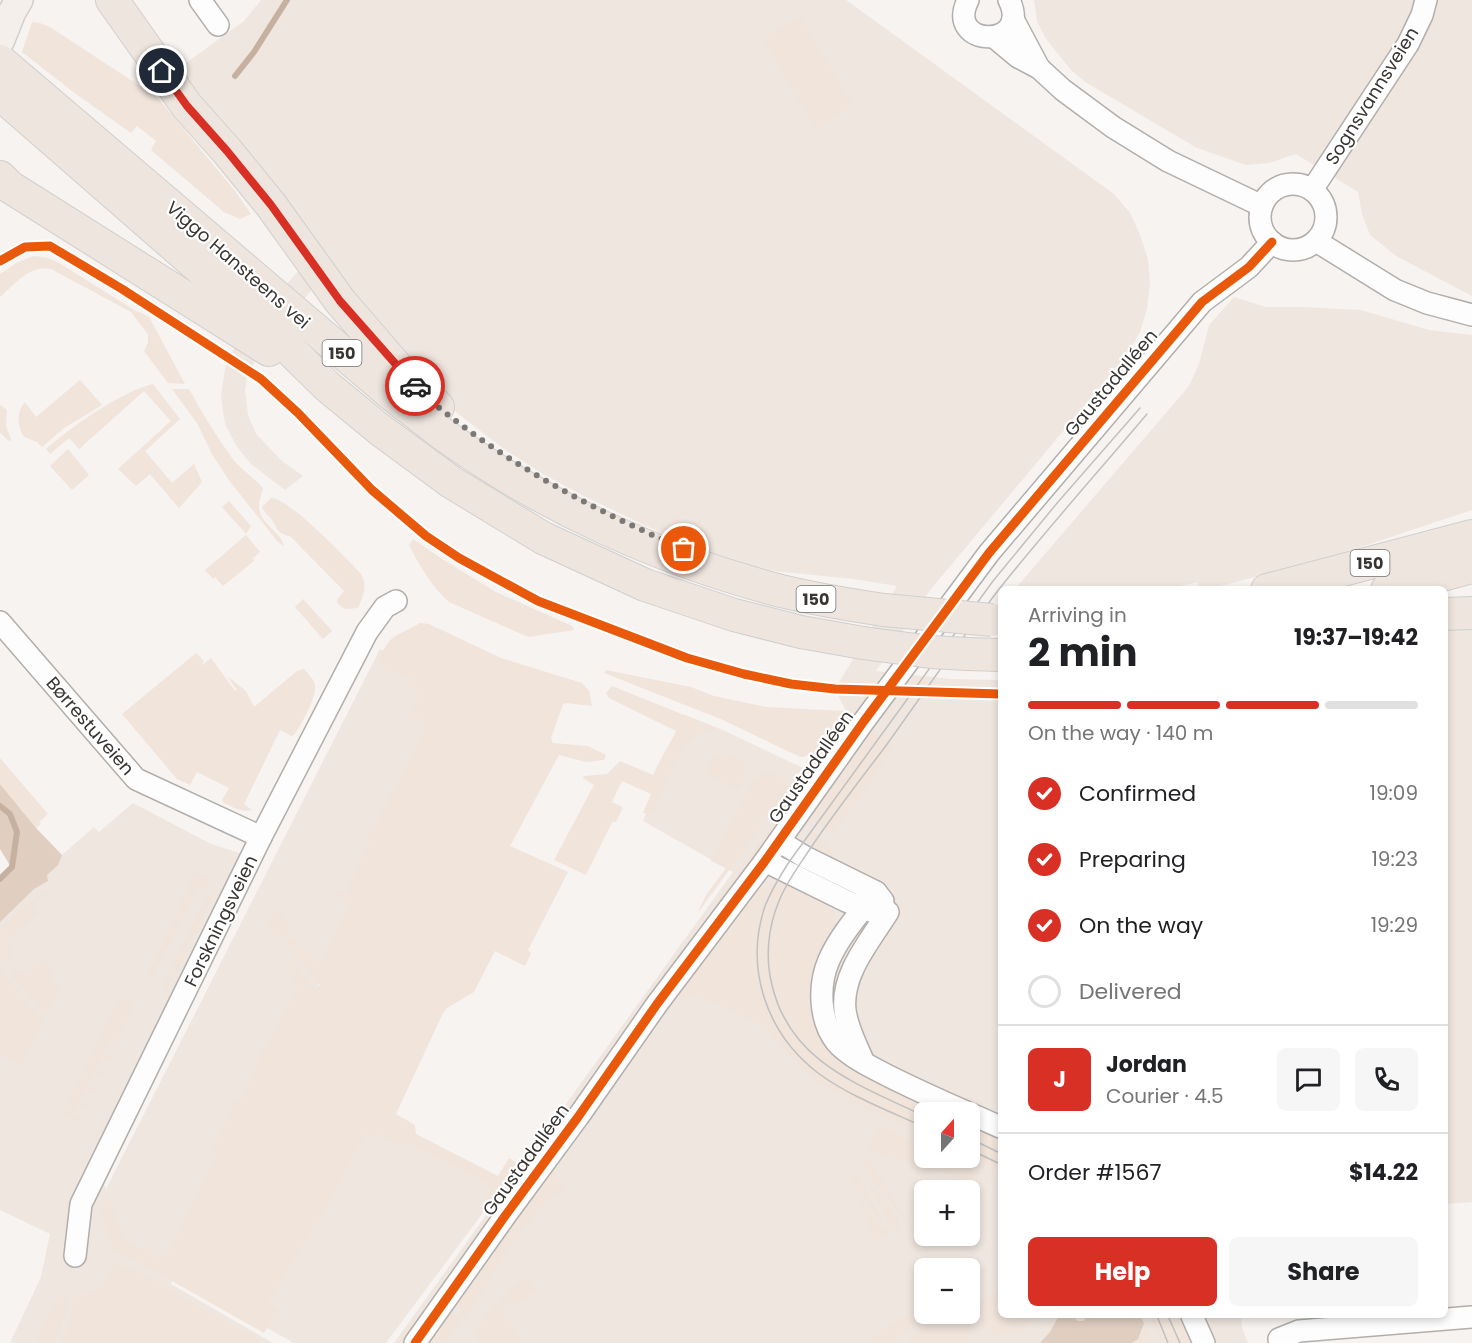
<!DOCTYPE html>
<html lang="en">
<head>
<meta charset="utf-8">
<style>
  :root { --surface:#fff; --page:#f6f6f6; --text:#202124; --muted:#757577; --line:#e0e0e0; --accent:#d93025 }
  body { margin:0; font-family:Poppins,sans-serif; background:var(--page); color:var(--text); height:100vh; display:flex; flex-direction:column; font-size:22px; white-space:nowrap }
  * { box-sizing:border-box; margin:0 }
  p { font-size:20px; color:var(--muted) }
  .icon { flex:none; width:33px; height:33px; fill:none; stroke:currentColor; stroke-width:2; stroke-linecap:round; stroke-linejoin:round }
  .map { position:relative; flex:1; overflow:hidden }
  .drawer { position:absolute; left:998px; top:586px; width:450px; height:732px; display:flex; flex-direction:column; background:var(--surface); border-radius:9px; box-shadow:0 3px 9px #0003 }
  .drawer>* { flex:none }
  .needle { width:39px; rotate:21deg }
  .buttons { position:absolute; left:914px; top:1102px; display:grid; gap:12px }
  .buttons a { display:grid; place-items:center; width:66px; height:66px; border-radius:9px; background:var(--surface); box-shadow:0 3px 9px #0003; font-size:30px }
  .pin { position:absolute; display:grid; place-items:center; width:51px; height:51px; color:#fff; margin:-26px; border:3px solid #fff; border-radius:50%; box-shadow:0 2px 6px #0007 }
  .courier { position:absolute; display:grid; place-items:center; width:60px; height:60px; margin:-30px; border:4px solid #d93025; border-radius:50%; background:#fff; color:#222; box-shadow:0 2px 8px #0007 }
  .overview em { font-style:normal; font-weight:700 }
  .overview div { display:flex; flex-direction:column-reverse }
  .overview { display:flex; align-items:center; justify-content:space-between; height:102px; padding:0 30px }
  h1 { font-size:39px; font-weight:700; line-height:45px }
  .bar { display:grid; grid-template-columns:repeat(4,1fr); gap:9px 6px; align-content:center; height:72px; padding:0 30px }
  .bar i { height:8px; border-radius:4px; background:var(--line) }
  .bar .selected { background:var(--accent) }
  .bar p { grid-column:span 4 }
  .line { display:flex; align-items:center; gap:15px; padding:0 30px; border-top:2px solid var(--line) }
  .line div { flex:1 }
  .round { display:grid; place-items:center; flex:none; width:63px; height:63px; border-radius:9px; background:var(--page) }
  ol { padding:0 30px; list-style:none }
  li { display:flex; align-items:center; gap:18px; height:66px }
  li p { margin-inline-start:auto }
  li .icon { padding:6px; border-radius:50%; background:var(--accent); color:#fff; stroke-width:4 }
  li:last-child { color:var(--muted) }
  li i { width:33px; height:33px; border:3px solid var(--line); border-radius:50% }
  .cta { display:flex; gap:12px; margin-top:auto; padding:12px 30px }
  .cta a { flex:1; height:69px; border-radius:9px; background:var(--accent); color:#fff; font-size:24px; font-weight:700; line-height:69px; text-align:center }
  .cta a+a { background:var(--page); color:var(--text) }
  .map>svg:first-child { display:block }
</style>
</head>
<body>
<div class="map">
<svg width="1472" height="1343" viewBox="0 0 1472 1343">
  <rect width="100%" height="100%" fill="#f7f3f0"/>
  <g fill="#efe6df" fill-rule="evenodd">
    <path d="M261,0h585l250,181 18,13 16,19 11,24 7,23 2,24 -3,25 -7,23 -8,14 -6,10 -195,233 -55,82 74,8 50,1v636h241l1,12 6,15h-854l339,-471 -90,-51 40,-107 42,17 78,37 43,-57 -11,-22 62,-103 -44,-7 -109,-11 -98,-42 -64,-31 -39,-21 -39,-25 -56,-43 -121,-134 -68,80 -12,26 -2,12 3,25 8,19 26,27 21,15 -18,14 -34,-26 -14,-17 -12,-23 -4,-27 4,-29 12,-26 82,-95 -140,-179 65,-47zM924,1113h45v45h-45zM924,1191h45v45h-45zM924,1269h45v45h-45z"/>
    <polygon points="1034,0 1472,0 1472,296 1396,256 1370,235 1362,214 1358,192 1296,154 1269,163 1246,165 1197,148 1085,82 1071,70 1046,39 1037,21"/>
    <polygon points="1234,297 1266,307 1302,307 1361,310 1429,330 1472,335 1472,510 1331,557 1209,589 1199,589 1198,582 1162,590 1014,590 1189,386 1199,364 1209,325"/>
    <polygon points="1472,627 1472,1202 1445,1204 1444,628"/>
    <polygon points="380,649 419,667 443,732 171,1284 273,1343 10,1343 41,1277 50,1234 0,1210 0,879 32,847 58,865 62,855 94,827 99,832 133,803 211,844 252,857 98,1170 106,1189"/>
    <polygon points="366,1134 376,1134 399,1145 408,1144 486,1184 487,1190 496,1195 386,1343 294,1343 267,1328 280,1308 269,1303 329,1205"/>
  </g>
  <g fill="#f0e4db">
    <polygon points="800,17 852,105 816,128 763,39"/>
    <polygon points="32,22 40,23 50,27 158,98 235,191 251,214 240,219 224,212 151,150 156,141 137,126 131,133 76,94 22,52"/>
    <path d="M34,256l14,2 11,5 72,45 18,9 36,67 -17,-1 -24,-32 4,-9v-8l-17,-22 -80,-43c-21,-5 -37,16 -51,28v-23l18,-12z"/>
    <path d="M80,380l22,25 -38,23 -22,19 -5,-5 -13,-5c-7,-11 -8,-25 1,-35l11,15z"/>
    <path d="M153,384l27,35 -35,32 27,32 22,-19 8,18 -23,26 -29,-34 -14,12 -18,-17 53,-48 -27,-30 -65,58 -10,-11 -19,16 -4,-5c24,-21 76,-58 107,-65z"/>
    <path d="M172,389h17c13,24 27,47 43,69 9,12 22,19 31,30 -1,7 -5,13 -4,20 1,15 22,24 25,38l-6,-4 -50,-63 -16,-25 -15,-31z"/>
    <polygon points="0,405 7,410 6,426 11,440 9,441 0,433"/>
    <polygon points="68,449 89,475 72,490 50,466"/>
    <path d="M271,498c18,0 76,61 90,76 7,12 2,22 -3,34l-13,1 -7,-5 -1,-4 7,-9 -53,-54c-15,-5 -12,-6 -19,-17 -4,-6 -8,-7 -10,-13z"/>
    <polygon points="229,501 251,526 246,534 222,507"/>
    <polygon points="246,535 260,552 253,558 254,561 223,586 215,577 213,579 205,570"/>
    <path d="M413,539l29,20 54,33 76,34 2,4 -46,7 -79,-35c-17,-15 -30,-37 -40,-57z"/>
    <polygon points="303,599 332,631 323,639 295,607"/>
    <path d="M420,623l9,1 72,34 81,25 7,8 3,15 -25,-3 -4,1 -12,34 2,5 35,3 18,9 -2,5 -18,2 -27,-7 -49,91 58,26 -1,2 -39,76 3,3 -6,13 -30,-15 -21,41 -27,16 -4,5 -47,101 19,11 1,9 82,42 11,-18 10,6 -23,31 -9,-5 -1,-6 -78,-40 -9,2 -23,-12 -3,4 -7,-4 -37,71 -60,98 11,5 -16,25 -131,-74 -19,-7 -14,-41 8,-14c10,26 12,50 44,54l1,7 13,-1 51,-103 -4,-5 22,-48 7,-1 19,-46 37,-65 -11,-21 2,-5 -2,-7 27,33 6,-4 -34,-42 7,-6 26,29 30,-62 -14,-10 3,-3 7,5 26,-56 -5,-3 5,-11 4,1 51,-100 -8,-11 -9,9 -2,-2 14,-30 -12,-6 1,-12 -12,-1 1,-3 -3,3 -19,-11c15,-32 16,-24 43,-40z"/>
    <path d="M196,653l8,8 -3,5 10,-8 24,33 2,-1 -10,-14 19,15 8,16 43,-36 7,-2c4,5 10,10 11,16 2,12 -14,40 -21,50l-3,1 -11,-6 -36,74 8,6c-10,3 -20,-3 -29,-8l-1,-2 7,-12 -32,-16 -7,13 -13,-6 -55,-65z"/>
    <polygon points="606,670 691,687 714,696 767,707 846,711 814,753 807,756 800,757 723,720 604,673"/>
    <path d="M612,686l104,42v2c-41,5 -48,53 -64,84l-9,-1 8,-19 -29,-13 -10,21 11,5 -7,15h-4l-26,53 -32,-15 40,-75 -11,-7 1,-2 23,-2 13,-13 33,14c7,-16 16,-29 23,-44l-67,-33 -3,-5z"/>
    <polygon points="852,718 854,719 817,767 816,766"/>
    <polygon points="871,730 891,744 889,748 892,750 833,833 811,817 811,815 825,793"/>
    <path d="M726,753c23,3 21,19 13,36l-34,-15 9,-17z"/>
    <polygon points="0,758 48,814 39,822 41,824 36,828 0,784"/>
    <polygon points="764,773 776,775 790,787 697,914 706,895 770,809 756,802 768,809 726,868 711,861 731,820 733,820 753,781"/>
    <polygon points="784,810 788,813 705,925 704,924 713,909"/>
    <path d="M810,829c10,8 24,14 21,29 -13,-6 -25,-14 -21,-29z"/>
    <polygon points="194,871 209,878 203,891 196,888 152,977 148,975 191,883 189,882"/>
    <path d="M778,884l17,2 33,15 5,6 2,17 -15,37 23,100 14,11 86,41h-19v22c-36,-17 -74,-32 -107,-55 -21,-14 -34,-35 -53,-51 -15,-13 -57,-32 -76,-32 -8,1 -15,4 -20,10l83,-110 16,-11z"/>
    <polygon points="50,890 32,906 38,913 5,941 14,952 1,964 1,928 36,898"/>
    <polygon points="208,895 212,897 167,989 163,987"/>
    <polygon points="276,909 293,928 281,940 267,924"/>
    <polygon points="42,958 52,970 49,973 58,989 46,1016 10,973 15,969 22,975"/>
    <polygon points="0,971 43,1021 21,1065 0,1054"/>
    <polygon points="120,998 134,1003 116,1041 118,1042 117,1046 108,1042 102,1053 110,1058 109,1061 100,1057 94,1069 103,1073 101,1076 92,1073 86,1084 95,1089 93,1092 85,1088 79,1100 87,1104 86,1108 77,1104 71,1115 79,1119 78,1122 63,1114"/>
    <polygon points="880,1125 924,1146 924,1158 949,1158 979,1172 967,1180 869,1151"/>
    <polygon points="969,1125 1000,1140 1000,1171 969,1156"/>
    <polygon points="867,1156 905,1219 907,1222 862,1166"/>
    <path d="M551,1167l13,23c-45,29 -69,85 -98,128l-10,-15z"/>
    <polygon points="857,1175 861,1179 884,1225 854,1182"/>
    <polygon points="868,1182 898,1219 896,1223 899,1227 876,1241 859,1198 884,1232 892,1227"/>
    <polygon points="478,1235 480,1235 405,1343 399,1343"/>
    <path d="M114,1263l20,7 131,73h-204l10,-21 2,-24c25,-8 32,-8 41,-35z"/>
    <path d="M528,1276l9,14 -25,16 -6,-1 -4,5 20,33h-42l-6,-10c15,-23 32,-42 54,-57z"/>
    <polygon points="1000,1288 1000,1316 1038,1316 1022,1330 994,1336 988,1327 985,1328 969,1302 991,1297"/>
    <polygon points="66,1295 66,1312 54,1343 36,1343 54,1303"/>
    <path d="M924,1304v9l-33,30h-20c13,-17 35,-27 53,-39z"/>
    <polygon points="451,1306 460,1321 445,1343 424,1343"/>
    <polygon points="941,1314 965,1314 970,1322 970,1336 965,1340 967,1343 906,1343"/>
    <polygon points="1150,1316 1180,1316 1192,1343 1162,1343"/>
    <polygon points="1144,1323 1152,1343 1132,1343 1138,1339"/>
  </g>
  <g fill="#e0cec1">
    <polygon points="0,784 36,828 62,855 58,865 47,875 48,881 34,889 0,922 0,879 11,867 0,849"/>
    <polygon points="1059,1316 1074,1316 1077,1321 1084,1321 1086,1316 1140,1316 1144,1323 1138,1339 1132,1343 1040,1343 1050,1332"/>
  </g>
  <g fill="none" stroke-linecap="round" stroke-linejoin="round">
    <g stroke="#c6b0a0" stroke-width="6">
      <polyline points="235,76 254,52 287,0"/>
      <polyline points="0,806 10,814 17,832 12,867 0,879"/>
    </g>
    <g stroke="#b1aeab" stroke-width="24">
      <g id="minor">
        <polyline points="200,0 218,25"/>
        <path d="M968,0c-24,49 65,49 41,0"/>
        <polyline points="1013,19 1039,68"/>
        <polyline points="994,37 1018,57 1039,68 1063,90 1113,127 1168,161 1262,206"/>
        <circle cx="1293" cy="217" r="33"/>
        <polyline points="1312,190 1408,44 1422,15 1426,0"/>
        <polyline points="1316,241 1395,290 1427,303 1472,315"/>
        <polyline points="0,622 136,779 261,837"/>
        <polyline points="779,841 805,857 876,892 883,901"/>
        <polyline points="765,861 846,901 876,913"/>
        <path d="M876,892c-16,21 -36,43 -47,68 -11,25 -10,61 8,83 10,11 25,19 38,26 41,22 83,39 125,58"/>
        <path d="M864,1063c-7,-17 -17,-35 -19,-53 -4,-36 25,-69 43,-98"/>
        <polyline points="75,1256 81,1204 261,837 367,632 385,607 396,601"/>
        <polyline points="1192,1316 1204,1343"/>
        <polyline points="1279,1339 1299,1331 1472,1317"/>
        <polyline points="415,1343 505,1216 578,1117 657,1004 765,861 864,721 989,553 1202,302 1249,267 1272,242"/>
      </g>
    </g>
    <g stroke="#d0cfcd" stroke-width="30">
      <polyline id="major" points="0,42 12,12 19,0"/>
    </g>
    <g stroke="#d0cfcd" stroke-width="34">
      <g id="highway">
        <polyline points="112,0 187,106 227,151 271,205 340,301 396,366 438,407"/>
        <path d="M0,61l390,332c18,14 36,28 54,42 100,72 218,125 337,156 34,8 69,14 103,19"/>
        <polyline points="0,94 265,325 328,387 379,429 451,482 543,538 645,585 734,615 801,632 863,643"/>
        <polyline points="0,177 10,187 269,350"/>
        <polyline points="1267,590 1472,536"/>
        <polyline points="1387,590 1472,567"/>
        <polyline points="1444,614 1472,613"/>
        <polyline points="968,654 1000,655"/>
      </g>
    </g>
    <use href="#minor" stroke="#fefdfd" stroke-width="21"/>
    <use href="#major" stroke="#f4efea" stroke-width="27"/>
    <use href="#highway" stroke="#eee5de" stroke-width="32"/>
    <g stroke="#c1c0c0" stroke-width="1.5">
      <path d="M924,1116c-64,-31 -134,-53 -152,-131 -7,-27 -4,-58 7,-84 8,-20 21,-37 33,-55 23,-34 48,-66 73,-99 38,-53 75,-107 115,-159 47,-59 98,-116 147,-174"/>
      <path d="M924,1127c-35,-16 -75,-31 -106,-54 -51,-39 -74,-104 -53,-167 6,-15 15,-30 24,-44l204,-281 65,-79 82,-94"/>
      <polyline points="969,1138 1000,1153"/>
      <polyline points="969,1149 1000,1164"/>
      <polyline points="1157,1316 1168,1343"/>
      <polyline points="1168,1316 1180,1343"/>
    </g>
    <g stroke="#d0cfcd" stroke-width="34" stroke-linecap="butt">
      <g id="highway-bridge">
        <polyline points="884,610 992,620"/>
        <polyline points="863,643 931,652 968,654"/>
      </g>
    </g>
    <use href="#highway-bridge" stroke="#eee5de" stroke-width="32"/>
    <g stroke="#fff" stroke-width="13">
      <g id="cycleway">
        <polyline points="0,261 25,247 50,246 122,289 261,379 298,413 372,490 426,536 459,558 538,601 687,658 744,674 791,684 835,689 1000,694"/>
        <polyline points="415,1343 505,1216 578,1117 657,1004 765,861 864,721 989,553 1202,302 1249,267 1272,242"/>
      </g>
    </g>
    <use href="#cycleway" stroke="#e8590c" stroke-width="9"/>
  </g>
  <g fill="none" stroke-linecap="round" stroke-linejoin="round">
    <path stroke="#7b7875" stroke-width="6" stroke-dasharray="0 10.8" d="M415,386c16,17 35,30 53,44 67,49 140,86 216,119"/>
    <polyline stroke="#d93025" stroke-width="8" points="162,71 187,106 227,151 271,205 340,301 415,386"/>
  </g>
  <g text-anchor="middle" stroke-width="4.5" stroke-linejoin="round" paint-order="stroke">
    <g fill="#fff" stroke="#747270" stroke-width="1.5">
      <rect x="322.5" y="340" width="39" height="26" rx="4.5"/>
      <rect x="1350.5" y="550" width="39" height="26" rx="4.5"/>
      <rect x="796.5" y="586" width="39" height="26" rx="4.5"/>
    </g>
    <g font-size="16" font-weight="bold" fill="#383533">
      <text x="342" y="359">150</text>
      <text x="1370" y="569">150</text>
      <text x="816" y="605">150</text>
    </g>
    <g font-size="18" fill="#383533" stroke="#fff">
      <text transform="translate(1372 96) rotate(-58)" y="6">Sognsvannsveien</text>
      <text transform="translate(238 265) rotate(41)" y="6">Viggo Hansteens vei</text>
      <text transform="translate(1111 383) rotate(-50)" y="6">Gaustadalléen</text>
      <text transform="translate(90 726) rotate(49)" y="6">Børrestuveien</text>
      <text transform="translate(811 767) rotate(-55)" y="6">Gaustadalléen</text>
      <text transform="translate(221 921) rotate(-64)" y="6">Forskningsveien</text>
      <text transform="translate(526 1160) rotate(-54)" y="6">Gaustadalléen</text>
    </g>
  </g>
</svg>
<div class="buttons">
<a><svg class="needle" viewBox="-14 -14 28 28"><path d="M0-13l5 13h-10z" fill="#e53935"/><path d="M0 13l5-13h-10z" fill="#757577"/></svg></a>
<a>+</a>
<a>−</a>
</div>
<div class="pin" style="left:684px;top:549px;background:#ea580c"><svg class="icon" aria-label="bag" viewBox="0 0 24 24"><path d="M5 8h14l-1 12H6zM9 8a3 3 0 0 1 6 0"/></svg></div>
<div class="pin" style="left:162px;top:71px;background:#1f2937"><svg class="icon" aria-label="home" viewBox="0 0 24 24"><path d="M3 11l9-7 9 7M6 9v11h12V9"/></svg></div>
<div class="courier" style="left:415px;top:386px"><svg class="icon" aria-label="car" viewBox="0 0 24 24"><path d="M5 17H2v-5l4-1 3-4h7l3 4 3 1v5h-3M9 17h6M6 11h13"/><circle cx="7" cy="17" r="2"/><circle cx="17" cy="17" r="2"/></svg></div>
<section class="drawer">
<div class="overview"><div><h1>2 min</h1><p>Arriving in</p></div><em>19:37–19:42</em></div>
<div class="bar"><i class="selected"></i><i class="selected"></i><i class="selected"></i><i></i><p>On the way · 140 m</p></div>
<ol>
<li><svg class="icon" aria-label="check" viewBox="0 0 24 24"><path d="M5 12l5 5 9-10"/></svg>Confirmed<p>19:09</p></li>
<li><svg class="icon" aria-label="check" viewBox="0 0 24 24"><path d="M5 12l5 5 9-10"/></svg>Preparing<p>19:23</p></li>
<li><svg class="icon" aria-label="check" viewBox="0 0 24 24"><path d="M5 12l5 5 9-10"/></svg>On the way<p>19:29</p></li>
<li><i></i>Delivered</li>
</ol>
<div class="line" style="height:108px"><b class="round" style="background:var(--accent);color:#fff">J</b><div><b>Jordan</b><p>Courier · 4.5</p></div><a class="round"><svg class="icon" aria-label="chat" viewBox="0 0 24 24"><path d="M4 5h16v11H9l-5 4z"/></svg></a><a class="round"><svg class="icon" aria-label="phone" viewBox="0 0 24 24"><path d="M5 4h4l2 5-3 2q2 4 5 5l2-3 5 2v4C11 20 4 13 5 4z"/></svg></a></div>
<div class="line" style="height:78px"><div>Order #1567</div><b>$14.22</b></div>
<div class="cta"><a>Help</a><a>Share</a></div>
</section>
</div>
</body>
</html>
